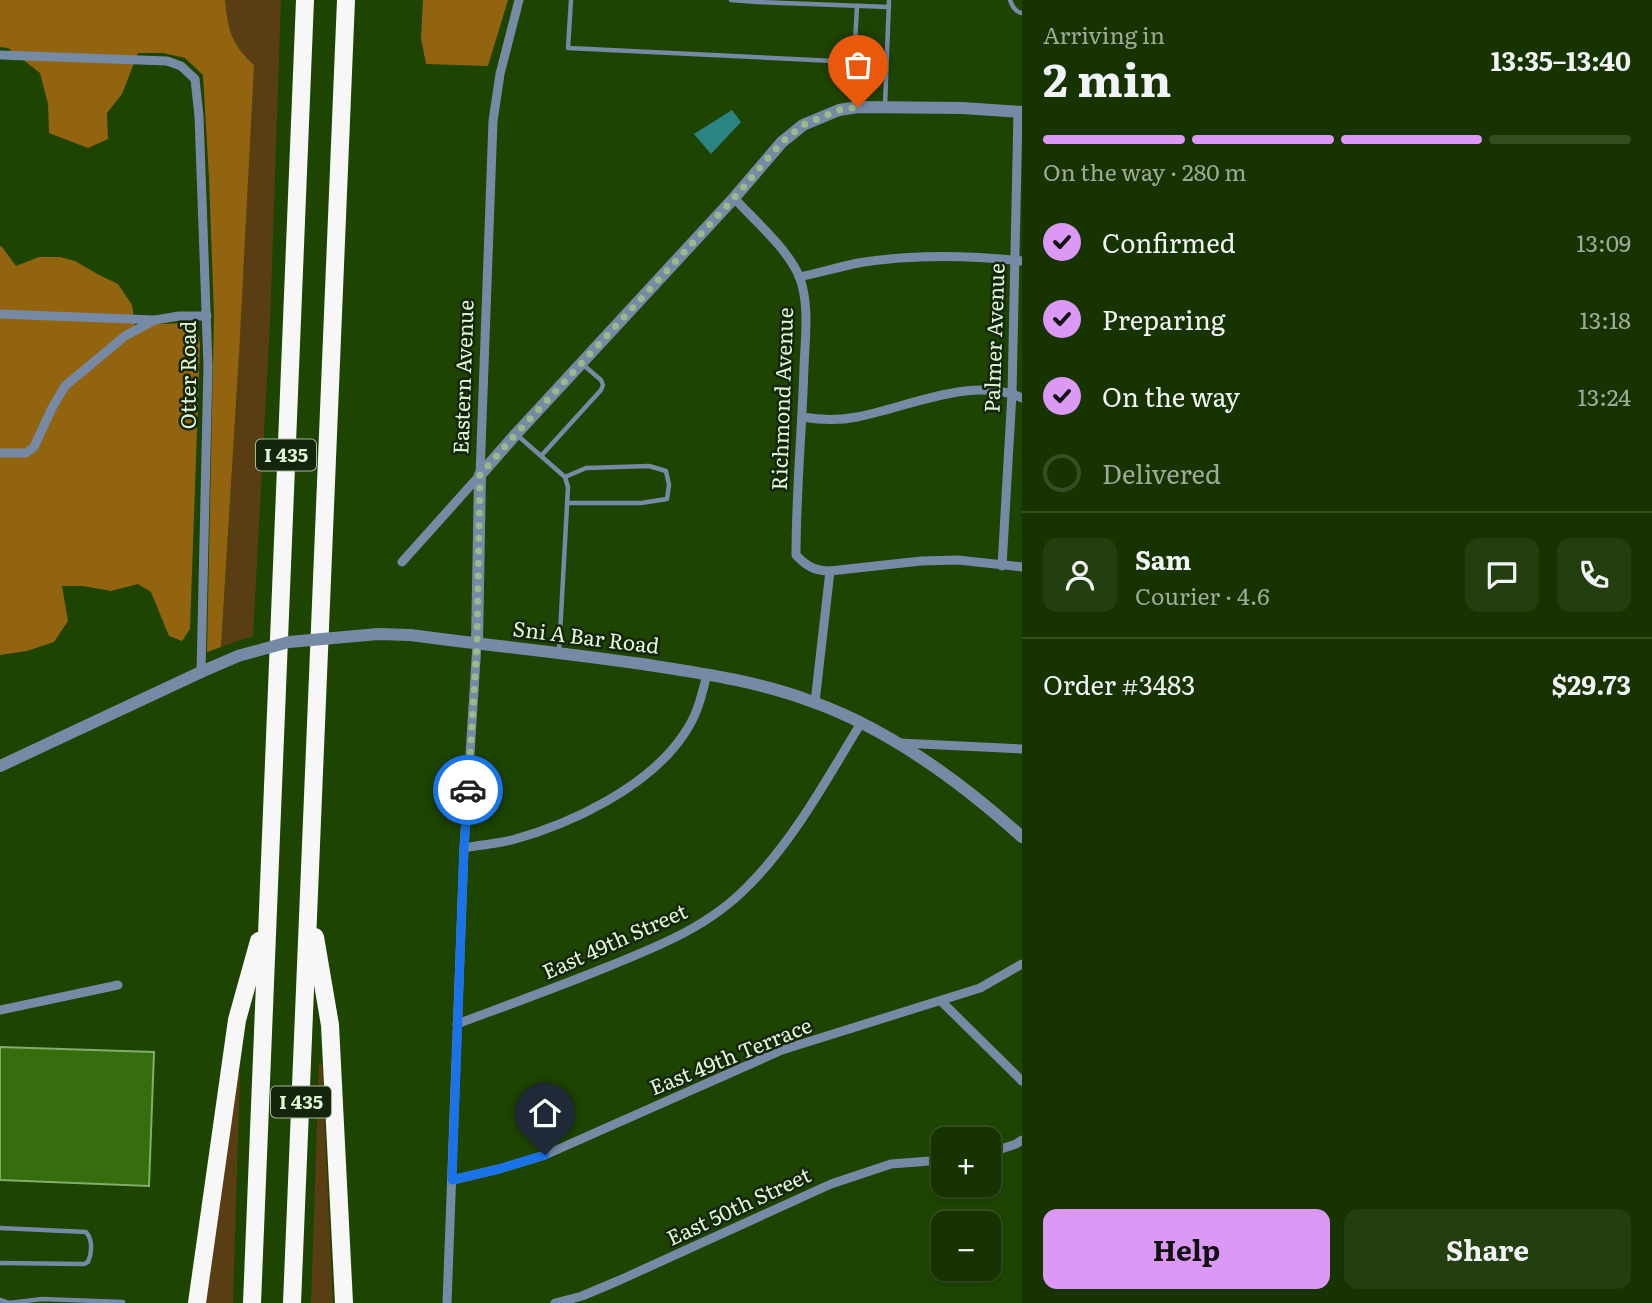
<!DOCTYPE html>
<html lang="en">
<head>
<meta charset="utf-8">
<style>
  :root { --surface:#163300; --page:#233f0f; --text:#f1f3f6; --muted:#9eaa99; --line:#354e22; --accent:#db99f5 }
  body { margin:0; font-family:Literata,serif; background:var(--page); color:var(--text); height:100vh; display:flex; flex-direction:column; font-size:26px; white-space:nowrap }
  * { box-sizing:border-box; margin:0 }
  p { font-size:23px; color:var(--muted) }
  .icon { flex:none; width:38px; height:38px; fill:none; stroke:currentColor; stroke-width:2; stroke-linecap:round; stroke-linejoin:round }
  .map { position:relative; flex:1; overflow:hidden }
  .drawer { display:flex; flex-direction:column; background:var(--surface); width:630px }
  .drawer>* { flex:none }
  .fabs { position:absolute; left:931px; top:1127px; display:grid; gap:14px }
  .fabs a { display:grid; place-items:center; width:70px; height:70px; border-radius:14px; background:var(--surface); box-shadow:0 2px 5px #0004,0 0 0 2px var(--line); font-size:35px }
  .pin { position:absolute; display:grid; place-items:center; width:60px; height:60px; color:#fff; margin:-72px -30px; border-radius:50% 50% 50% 0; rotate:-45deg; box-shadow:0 0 7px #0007 }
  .pin .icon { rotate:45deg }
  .courier { position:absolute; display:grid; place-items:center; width:70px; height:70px; margin:-35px; border:5px solid #1a73e8; border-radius:50%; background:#fff; color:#222; box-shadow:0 2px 9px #0007 }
  .overview em { font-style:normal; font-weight:700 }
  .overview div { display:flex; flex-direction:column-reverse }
  .overview { display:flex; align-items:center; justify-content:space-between; height:119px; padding:0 21px }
  h1 { font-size:46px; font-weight:700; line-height:52px }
  .bar { display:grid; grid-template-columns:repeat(4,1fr); gap:10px 7px; align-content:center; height:84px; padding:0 21px }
  .bar i { height:9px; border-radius:5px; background:var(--line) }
  .bar .selected { background:var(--accent) }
  .bar p { grid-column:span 4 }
  .line { display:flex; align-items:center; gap:18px; padding:0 21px; border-top:2px solid var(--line) }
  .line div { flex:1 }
  .round { display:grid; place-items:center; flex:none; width:74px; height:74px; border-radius:14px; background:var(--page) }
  ol { padding:0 21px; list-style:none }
  li { display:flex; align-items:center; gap:21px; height:77px }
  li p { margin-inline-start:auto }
  li .icon { padding:7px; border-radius:50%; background:var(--accent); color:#111; stroke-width:4 }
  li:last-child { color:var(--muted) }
  li i { width:38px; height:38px; border:4px solid var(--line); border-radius:50% }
  .button { display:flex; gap:14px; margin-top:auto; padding:14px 21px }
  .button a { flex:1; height:80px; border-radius:14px; background:var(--accent); color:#111; font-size:28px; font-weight:700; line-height:80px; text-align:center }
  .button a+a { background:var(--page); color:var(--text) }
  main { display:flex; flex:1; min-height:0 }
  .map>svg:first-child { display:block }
</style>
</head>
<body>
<main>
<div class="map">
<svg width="1022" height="1303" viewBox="0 0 1022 1303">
  <rect width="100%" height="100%" fill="#1d4400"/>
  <g fill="#583e12">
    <polygon points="225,0 281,0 270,324 253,636 221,647 239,354 239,52 227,25"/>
    <polygon points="319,1063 322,1064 333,1303 311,1303"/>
    <polygon points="234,1074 240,1074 233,1303 205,1303"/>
  </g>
  <g fill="#926410">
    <path d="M0,0h225c3,30 6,44 29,65l-15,289 -18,293 -14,5 7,-337 -5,-137 -6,-103 -18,-17 -22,-5h-25l-16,41 -15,19 1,26 -20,9 -39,-15 -1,-29 -8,-31 -32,-25 -8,-1z"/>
    <polygon points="423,0 508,0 488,66 426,64 421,38"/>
    <polygon points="0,246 2,247 16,266 39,257 60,257 75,261 99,275 118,284 132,305 135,325 184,323 197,327 200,344 190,629 182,641 169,636 151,592 138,584 111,591 83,586 62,586 68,621 54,642 27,651 0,655"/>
  </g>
  <polygon fill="#2c8384" points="732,110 741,122 711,154 694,134"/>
  <polygon fill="#376e0d" stroke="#82ae6d" stroke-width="2" points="0,1047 154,1052 149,1186 0,1180"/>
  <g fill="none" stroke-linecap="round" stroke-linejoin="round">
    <g stroke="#768aa5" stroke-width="4.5">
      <polyline points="571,0 568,48 854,62 857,6"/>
      <polyline points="731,0 757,2"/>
      <polyline points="757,0 757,2 889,7"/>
      <path d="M1010,0c2,6 5,12 12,13"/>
      <polyline points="885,106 889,0"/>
      <polyline points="517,435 565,477 568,487 559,652"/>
      <polyline points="541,456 601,390 603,385 601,380 581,363"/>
      <polyline points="565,477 586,468 649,466 666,471 669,485 667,499 641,503 568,503"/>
      <path d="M0,1228l86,4c7,8 6,21 2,30l-4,2 -84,-1"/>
      <polyline points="0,1300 9,1303 42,1299 123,1302"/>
    </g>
    <g stroke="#768aa5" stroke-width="9">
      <polyline points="0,55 167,61 181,66 195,79 199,116 208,366 201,672"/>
      <path d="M734,198c21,23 53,50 65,78 11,27 6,63 5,91 -2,63 -8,125 -8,188 10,11 19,16 34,16l91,-10 37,-1 64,7"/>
      <path d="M799,277c20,-4 39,-10 59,-14 54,-9 109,-8 164,-2"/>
      <polyline points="0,314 155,320 179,316 207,316"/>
      <path d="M802,417c18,3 36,4 55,0 49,-9 116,-42 165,-19"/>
      <polyline points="0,453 26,453 34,447 52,408 65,386 125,336 155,320"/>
      <polyline points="402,562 480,475 493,121 500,74 519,0"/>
      <polyline points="1002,566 1012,393 1018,112"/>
      <polyline points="815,702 830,571"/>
      <polyline points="900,743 1022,749"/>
      <path d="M464,848c16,-3 32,-4 48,-8 59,-16 137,-53 172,-106 13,-18 18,-39 23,-60"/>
      <polyline points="941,1001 1022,1081"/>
      <polyline points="0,1010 118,985"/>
      <path d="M457,1024c51,-19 101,-37 150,-57 52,-21 103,-41 142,-82 45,-45 79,-108 112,-162"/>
      <polyline points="989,1153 1016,1144 1022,1140"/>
      <polyline points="452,1180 499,1169 545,1155 782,1050 980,988 1022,964"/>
      <polyline points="447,1303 464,848 477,644"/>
      <polyline points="555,1303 582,1296 620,1280 831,1184 891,1164 943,1160"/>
    </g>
    <g stroke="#768aa5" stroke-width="12">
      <path d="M410,635c77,10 155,18 232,29 58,9 116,17 171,38 78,28 148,80 209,135"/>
      <polyline points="477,644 480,475 516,434 734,198 782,142 803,125 839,110 858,107 962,108 1022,112"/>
      <polyline points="0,766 201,672"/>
    </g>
    <g stroke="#f7f7f7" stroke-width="18">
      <polyline points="315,937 330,1025 344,1303"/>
      <polyline points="197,1303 237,1020 259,941"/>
      <polyline points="252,1303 305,0"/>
      <polyline points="292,1303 346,0"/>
    </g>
    <polyline stroke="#768aa5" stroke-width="12" points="201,672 238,656 289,642 378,634 410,635"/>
  </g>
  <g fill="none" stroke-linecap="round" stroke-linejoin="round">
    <polyline stroke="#9cb98b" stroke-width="7" stroke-dasharray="0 12.6" points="468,790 477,644 480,475 516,434 734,198 782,142 803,125 839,110 858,107"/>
    <polyline stroke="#1a73e8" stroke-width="9" points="468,790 464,848 452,1180 499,1169 545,1155"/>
  </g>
  <g text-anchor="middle" stroke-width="5" stroke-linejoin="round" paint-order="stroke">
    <g fill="#14250b" stroke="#a4b999" stroke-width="2">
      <rect x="256" y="439.5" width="60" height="31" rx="5"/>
      <rect x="271" y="1086.5" width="60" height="31" rx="5"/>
    </g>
    <g font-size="19" font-weight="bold" fill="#e1f8d6">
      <text x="286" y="462">I 435</text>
      <text x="301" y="1109">I 435</text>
    </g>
    <g font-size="21" fill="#e1f8d6" stroke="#14250b">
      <text transform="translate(995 338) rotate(-88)" y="7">Palmer Avenue</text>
      <text transform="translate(189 375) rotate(-90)" y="7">Otter Road</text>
      <text transform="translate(464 377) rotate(-88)" y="7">Eastern Avenue</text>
      <text transform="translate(783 399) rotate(-88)" y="7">Richmond Avenue</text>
      <text transform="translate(586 638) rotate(7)" y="7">Sni A Bar Road</text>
      <text transform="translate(615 942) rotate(-24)" y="7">East 49th Street</text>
      <text transform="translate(731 1057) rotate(-22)" y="7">East 49th Terrace</text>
      <text transform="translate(739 1207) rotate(-25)" y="7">East 50th Street</text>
    </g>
  </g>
</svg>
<div class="fabs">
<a>+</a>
<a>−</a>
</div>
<div class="pin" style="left:858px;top:107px;background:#ea580c"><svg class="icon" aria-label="bag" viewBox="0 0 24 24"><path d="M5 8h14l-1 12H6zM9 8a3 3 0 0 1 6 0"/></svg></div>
<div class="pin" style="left:545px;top:1155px;background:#1f2937"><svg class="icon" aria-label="home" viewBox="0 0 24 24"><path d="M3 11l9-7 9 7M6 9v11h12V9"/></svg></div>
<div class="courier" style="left:468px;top:790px"><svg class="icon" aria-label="car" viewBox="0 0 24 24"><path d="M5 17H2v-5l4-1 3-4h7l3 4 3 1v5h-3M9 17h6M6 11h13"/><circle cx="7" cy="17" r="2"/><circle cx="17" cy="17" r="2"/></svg></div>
</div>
<section class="drawer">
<div class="overview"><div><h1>2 min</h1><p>Arriving in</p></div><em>13:35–13:40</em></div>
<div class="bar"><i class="selected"></i><i class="selected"></i><i class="selected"></i><i></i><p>On the way · 280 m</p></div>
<ol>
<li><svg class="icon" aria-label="check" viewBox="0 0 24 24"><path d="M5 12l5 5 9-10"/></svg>Confirmed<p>13:09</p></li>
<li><svg class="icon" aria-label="check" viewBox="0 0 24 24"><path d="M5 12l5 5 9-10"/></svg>Preparing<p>13:18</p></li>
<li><svg class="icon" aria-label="check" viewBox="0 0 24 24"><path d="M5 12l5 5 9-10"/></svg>On the way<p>13:24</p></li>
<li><i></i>Delivered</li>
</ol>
<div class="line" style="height:126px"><a class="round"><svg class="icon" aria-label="person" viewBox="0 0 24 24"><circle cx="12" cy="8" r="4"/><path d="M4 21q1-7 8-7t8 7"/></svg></a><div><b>Sam</b><p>Courier · 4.6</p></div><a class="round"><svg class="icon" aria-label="chat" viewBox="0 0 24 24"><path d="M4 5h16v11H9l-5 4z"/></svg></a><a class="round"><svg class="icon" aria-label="phone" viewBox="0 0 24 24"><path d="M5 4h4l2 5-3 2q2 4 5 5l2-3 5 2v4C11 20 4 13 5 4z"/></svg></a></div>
<div class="line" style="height:91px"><div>Order #3483</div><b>$29.73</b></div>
<div class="button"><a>Help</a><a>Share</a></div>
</section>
</main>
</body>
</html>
